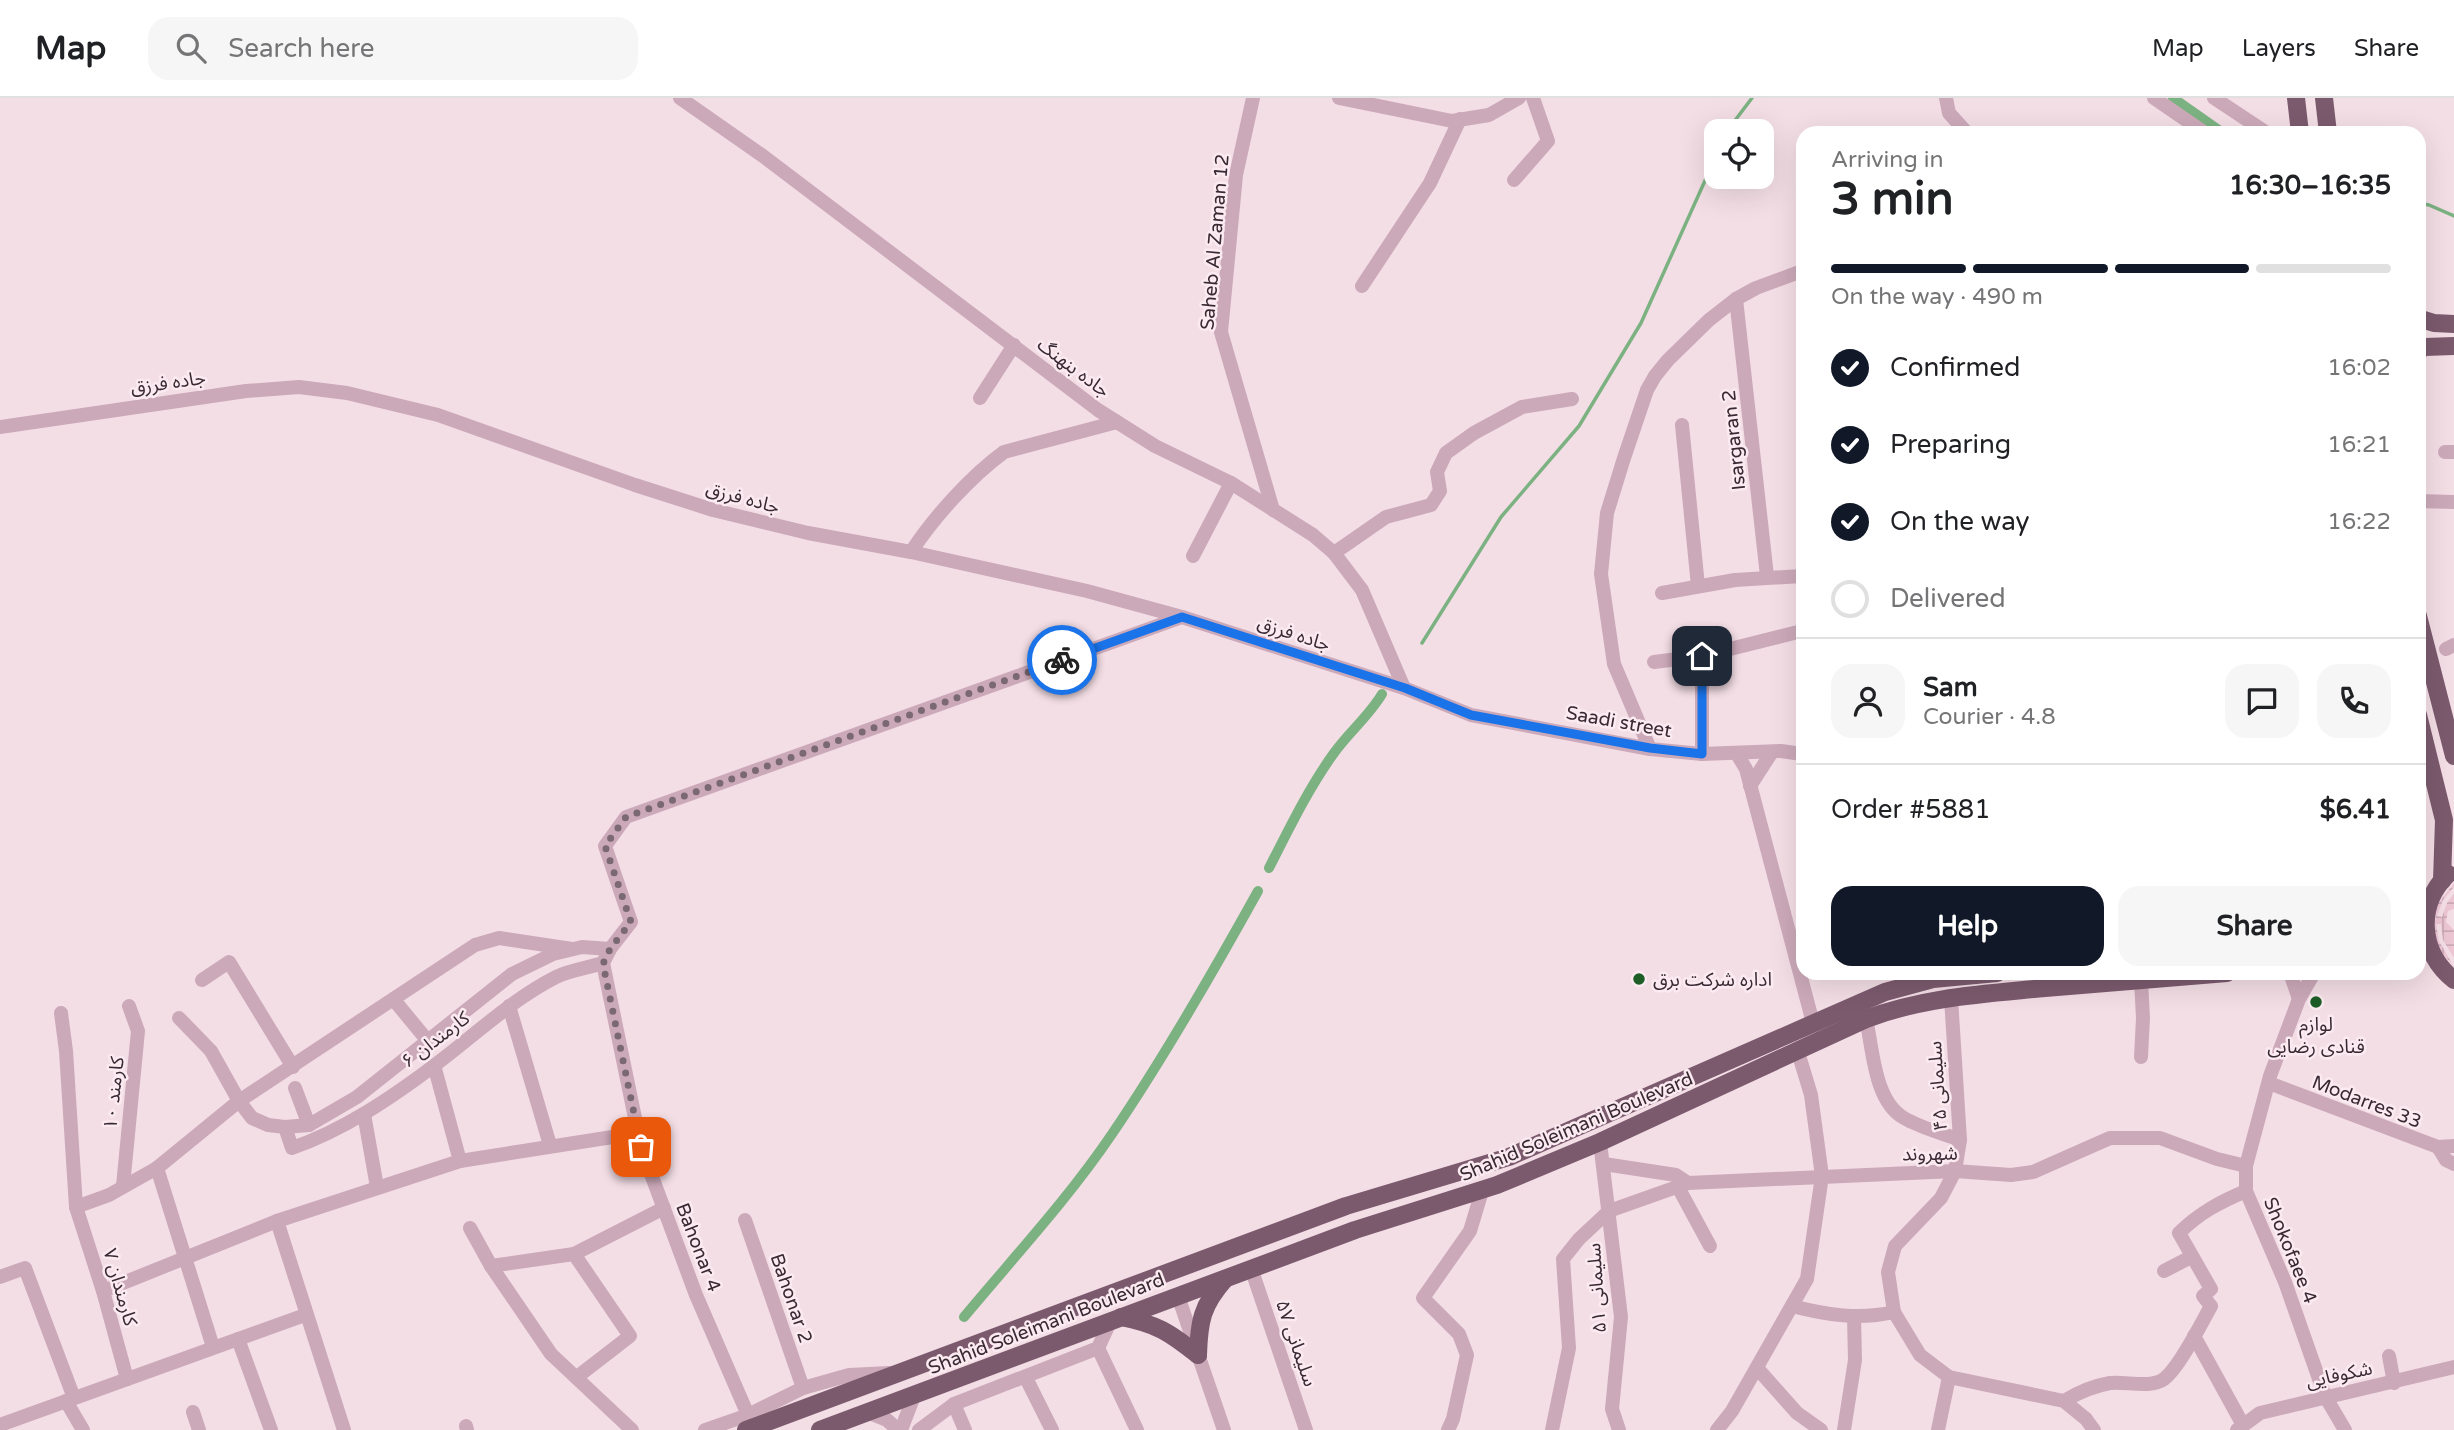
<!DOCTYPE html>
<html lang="en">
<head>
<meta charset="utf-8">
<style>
  :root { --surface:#fff; --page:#f6f6f6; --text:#202124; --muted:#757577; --line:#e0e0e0; --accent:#111827 }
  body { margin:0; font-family:"Varela Round","Noto Sans Arabic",sans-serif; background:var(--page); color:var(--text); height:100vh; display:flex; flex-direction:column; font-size:26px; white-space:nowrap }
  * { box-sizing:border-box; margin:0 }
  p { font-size:23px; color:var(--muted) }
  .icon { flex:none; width:38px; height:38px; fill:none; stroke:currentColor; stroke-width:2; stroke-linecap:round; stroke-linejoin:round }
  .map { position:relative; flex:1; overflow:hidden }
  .drawer { position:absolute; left:1796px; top:28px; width:630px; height:854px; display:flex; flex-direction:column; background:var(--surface); border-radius:21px; box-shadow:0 7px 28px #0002 }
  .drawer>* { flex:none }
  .controls { position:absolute; left:1704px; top:21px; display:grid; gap:14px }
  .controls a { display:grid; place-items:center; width:70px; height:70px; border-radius:14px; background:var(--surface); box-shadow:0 7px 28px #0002; font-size:35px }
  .pin { position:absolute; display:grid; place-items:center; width:60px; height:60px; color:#fff; margin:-30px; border-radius:14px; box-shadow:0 4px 10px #0006 }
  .courier { position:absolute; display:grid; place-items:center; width:70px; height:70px; margin:-35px; border:5px solid #1a73e8; border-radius:50%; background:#fff; color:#222; box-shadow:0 2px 9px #0007 }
  .headline em { font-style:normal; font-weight:800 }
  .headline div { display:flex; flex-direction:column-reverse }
  .headline { display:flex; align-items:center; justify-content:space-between; height:119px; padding:0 35px }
  h1 { font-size:46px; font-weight:800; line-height:52px }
  .bar { display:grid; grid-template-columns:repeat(4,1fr); gap:10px 7px; align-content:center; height:84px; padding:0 35px }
  .bar i { height:9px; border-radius:5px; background:var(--line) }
  .bar .active { background:var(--accent) }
  .bar p { grid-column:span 4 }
  .line { display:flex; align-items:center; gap:18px; padding:0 35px; border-top:2px solid var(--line) }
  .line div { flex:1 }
  .round { display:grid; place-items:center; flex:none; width:74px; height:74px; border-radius:21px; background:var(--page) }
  ol { padding:0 35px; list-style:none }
  li { display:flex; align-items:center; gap:21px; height:77px }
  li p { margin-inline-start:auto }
  li .icon { padding:7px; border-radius:50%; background:var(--accent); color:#fff; stroke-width:4 }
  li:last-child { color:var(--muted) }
  li i { width:38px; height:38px; border:4px solid var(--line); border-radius:50% }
  .action { display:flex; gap:14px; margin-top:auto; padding:14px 35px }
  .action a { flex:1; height:80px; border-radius:21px; background:var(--accent); color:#fff; font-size:28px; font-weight:800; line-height:80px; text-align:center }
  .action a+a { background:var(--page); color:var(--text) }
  header { display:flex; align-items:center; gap:42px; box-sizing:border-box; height:98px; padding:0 35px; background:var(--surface); border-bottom:2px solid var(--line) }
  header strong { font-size:33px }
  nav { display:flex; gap:38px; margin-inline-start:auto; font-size:24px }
  .search { width:490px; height:63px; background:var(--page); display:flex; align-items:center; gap:18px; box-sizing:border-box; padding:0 24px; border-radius:21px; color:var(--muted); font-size:26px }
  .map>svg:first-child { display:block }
</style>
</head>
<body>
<header>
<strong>Map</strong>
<div class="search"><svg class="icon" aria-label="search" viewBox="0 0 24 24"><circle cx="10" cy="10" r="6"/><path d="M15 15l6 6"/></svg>Search here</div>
<nav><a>Map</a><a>Layers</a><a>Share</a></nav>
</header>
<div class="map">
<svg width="2454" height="1332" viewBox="0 0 2454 1332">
  <defs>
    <pattern id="plaza-grid" width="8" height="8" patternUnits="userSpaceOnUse" patternTransform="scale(1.75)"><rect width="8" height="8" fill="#ecc5d3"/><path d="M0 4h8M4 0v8" fill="none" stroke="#cba9b6"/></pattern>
  </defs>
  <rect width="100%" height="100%" fill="#f4dee6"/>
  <polygon fill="url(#plaza-grid)" points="2454,785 2454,789 2443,802 2437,818 2442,819 2447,805 2454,795 2454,811 2448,813 2446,824 2454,832 2454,860 2443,842 2441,826 2436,826 2439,843 2454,869 2439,851 2434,834 2437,807"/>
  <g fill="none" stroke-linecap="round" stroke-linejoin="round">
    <g stroke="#7cb282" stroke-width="3.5">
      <polyline points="1727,33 1752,0"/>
      <polyline points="2418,105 2429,107 2454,118"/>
      <polyline points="1422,545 1501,419 1579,328 1641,225 1717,56"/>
    </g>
    <g stroke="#7cb282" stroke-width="10">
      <polyline points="2173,0 2223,35"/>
      <path d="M1269,770c20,-39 39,-79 65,-115 15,-21 35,-37 48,-59"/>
      <path d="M964,1219c50,-60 104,-118 148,-183 53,-78 100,-160 146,-243"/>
    </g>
    <g stroke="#cca9b9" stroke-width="14">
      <polyline points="680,0 763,58 1098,312 1155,348 1231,385 1313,437 1334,455 1362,492 1404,590"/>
      <polyline points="1253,0 1236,77 1221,234 1273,412"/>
      <polyline points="1339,0 1452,23 1489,17 1519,0"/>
      <polyline points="1946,0 1949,15 1967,35"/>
      <polyline points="2154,0 2205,35"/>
      <polyline points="2214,0 2267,35"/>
      <polyline points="1514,82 1548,43 1533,0"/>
      <polyline points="1362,188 1430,85 1460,21"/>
      <polyline points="1736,201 1767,478"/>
      <polyline points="980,300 1014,247"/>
      <polyline points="1682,327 1698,488"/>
      <polyline points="0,329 246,293 299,289 347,295 438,317 635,387 713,412 808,435 911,454 1087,493 1182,519 1404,590 1471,617 1650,651 1702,656 1781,653 1802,656"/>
      <polyline points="2445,354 2454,354"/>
      <polyline points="2418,403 2454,404"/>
      <path d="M911,454c23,-35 59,-75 93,-100l113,-30"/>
      <polyline points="1334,455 1386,419 1431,407 1440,393 1437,374 1446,355 1474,335 1522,309 1572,301"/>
      <polyline points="1193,458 1231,385"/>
      <polyline points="1662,495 1735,482 1802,478"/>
      <polyline points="2446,551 2454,547"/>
      <polyline points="1654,564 1702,558 1802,533"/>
      <polyline points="1650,651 1614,566 1601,476 1607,415 1624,360 1647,292 1655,278 1668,262 1709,222 1736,201 1756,190 1802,173"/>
      <polyline points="1702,656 1702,558"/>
      <polyline points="1737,656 1746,671 1813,925"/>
      <polyline points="1750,688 1772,654"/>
      <polyline points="603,865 610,851 631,824 605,748 626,719 1182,519"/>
      <polyline points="603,865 641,1049 696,1197 748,1317"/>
      <polyline points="2290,875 2299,901"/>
      <polyline points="2314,875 2299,901 2270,978 2246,1068 2246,1093 2285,1184 2325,1298 2345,1332"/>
      <polyline points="202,882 229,864 293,969"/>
      <polyline points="2141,882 2143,920 2141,959"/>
      <polyline points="1951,900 1960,1042 1955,1073 1941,1100 1895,1148 1888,1174 1894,1214 1920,1257 1949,1279 2064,1303 2086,1321 2094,1332"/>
      <polyline points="394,902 427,942"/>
      <polyline points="509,908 550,1047"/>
      <polyline points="61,915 66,953 76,1109 103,1193 127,1281"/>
      <path d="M179,920l32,33 28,50 13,17 16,7 17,2 7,21c52,-18 99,-50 143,-83 40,-30 76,-65 121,-88 14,-7 32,-9 47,-14"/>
      <path d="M1866,921c7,30 8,82 38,99 17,10 38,15 56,22"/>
      <polyline points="434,967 460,1063"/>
      <polyline points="2269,985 2438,1049 2454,1048"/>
      <polyline points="295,990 309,1027"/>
      <polyline points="364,1016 377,1089"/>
      <polyline points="285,1029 309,1027 357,999 512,876 553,856 582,849 610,851"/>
      <polyline points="1600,1044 1621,1219 1612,1311 1619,1332"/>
      <polyline points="2438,1049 2446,1062 2454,1066"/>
      <polyline points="1604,1066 1676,1077 1688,1085"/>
      <polyline points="157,1070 213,1249"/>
      <polyline points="123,1088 138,933 129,908"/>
      <polyline points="1678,1089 1710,1148"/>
      <polyline points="76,1109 109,1097 157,1070 239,1003 475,847 499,840 572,851"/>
      <polyline points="745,1122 803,1290"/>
      <polyline points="277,1123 344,1332"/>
      <polyline points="470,1130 491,1168 551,1256 632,1332"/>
      <polyline points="574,1156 630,1238 577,1279"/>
      <polyline points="491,1168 574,1156 664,1110"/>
      <polyline points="1251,1170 1306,1332"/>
      <polyline points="2164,1173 2191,1159"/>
      <polyline points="0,1179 25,1170 74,1300"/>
      <polyline points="103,1193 277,1123 460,1063 638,1035"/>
      <polyline points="1178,1198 1224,1332"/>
      <path d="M1792,1208c35,9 67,14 102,6"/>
      <polyline points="2194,1238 2243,1327"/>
      <polyline points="238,1241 271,1332"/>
      <polyline points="1098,1250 1137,1332"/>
      <polyline points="2389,1258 2394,1285"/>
      <polyline points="1757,1270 1797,1315 1821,1332"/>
      <polyline points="1026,1280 1052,1332"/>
      <polyline points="66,1303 83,1332"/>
      <path d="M2064,1303c15,-9 29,-15 46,-18 16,-2 40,6 54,-4 15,-11 37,-55 47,-73l-8,-10 8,-7 -32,-56c20,-20 41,-31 67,-42"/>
      <polyline points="954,1306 965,1332"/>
      <polyline points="193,1314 199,1332"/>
      <polyline points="867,1314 887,1322 898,1332"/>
      <polyline points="0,1327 305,1217"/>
      <polyline points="466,1328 467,1332"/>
      <polyline points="705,1332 748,1317 803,1290 849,1277 889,1275"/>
      <polyline points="901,1332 914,1298"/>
      <polyline points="919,1332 954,1306 1098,1250 1110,1224"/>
      <polyline points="1448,1332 1453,1321 1467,1257 1459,1236 1423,1200 1470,1133 1482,1093"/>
      <polyline points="1552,1332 1569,1250 1563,1161 1579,1141 1609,1113 1688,1085 1955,1073 2011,1077 2033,1074 2110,1040 2160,1040 2217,1061 2246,1068"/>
      <polyline points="1717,1332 1732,1313 1807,1181 1822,1078 1811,997 1798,954"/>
      <polyline points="1844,1332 1855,1262 1854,1218"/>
      <polyline points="1938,1332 1949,1279"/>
      <polyline points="2237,1332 2260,1315 2454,1269"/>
    </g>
    <g stroke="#7c5a6e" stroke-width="18">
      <polyline points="2296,0 2300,35"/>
      <polyline points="2324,0 2328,35"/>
      <polyline points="2418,220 2434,225 2454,226"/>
      <polyline points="2418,253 2425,249 2454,248"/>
      <polyline points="2418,518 2454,658"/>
      <polyline points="2418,617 2444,722 2442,783"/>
      <path d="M2448,776c-32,31 -29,78 6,106"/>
      <path d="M1121,1219c36,7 48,15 77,38"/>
      <path d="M1198,1257c1,-34 4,-50 27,-76"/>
      <polyline points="746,1332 1346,1108 1509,1059 1885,894 1933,881 1997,875"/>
      <path d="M820,1332l535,-200 142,-45 103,-43 266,-123c58,-22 118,-25 179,-31 61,-5 122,-10 182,-15"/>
    </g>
  </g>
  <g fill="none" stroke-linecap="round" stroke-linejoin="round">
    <polyline stroke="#7a6872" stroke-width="7" stroke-dasharray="0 12.6" points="641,1049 603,866 610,851 631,824 605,748 626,719 1062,562"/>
    <polyline stroke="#1a73e8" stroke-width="9" points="1062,562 1182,519 1405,590 1471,617 1650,650 1702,656 1702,558"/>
  </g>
  <g fill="#1d5d26" stroke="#fbebf1" stroke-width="2.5">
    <circle cx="1639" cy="881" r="7"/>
    <circle cx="2316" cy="904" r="7"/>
  </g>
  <g text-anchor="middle" stroke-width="5" stroke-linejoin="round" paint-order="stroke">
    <g font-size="19" fill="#392933" stroke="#fbebf1">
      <text transform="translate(1214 144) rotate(-85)" y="7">Saheb Al Zaman 12</text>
      <text transform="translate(1074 269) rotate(37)" y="7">جاده بنهنگ</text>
      <text transform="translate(168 284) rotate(-8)" y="7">جاده فرزق</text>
      <text transform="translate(1733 342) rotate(-96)" y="7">Isargaran 2</text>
      <text transform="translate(743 399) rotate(15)" y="7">جاده فرزق</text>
      <text transform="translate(1294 535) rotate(18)" y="7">جاده فرزق</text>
      <text transform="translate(1619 623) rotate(10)" y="7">Saadi street</text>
      <text transform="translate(435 941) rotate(-37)" y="7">کارمندان ۶</text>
      <text transform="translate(1937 988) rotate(-94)" y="7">سلیمانی ۴۵</text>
      <text transform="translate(113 995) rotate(-84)" y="7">کارمند ۱۰</text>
      <text transform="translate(2367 1003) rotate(21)" y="7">Modarres 33</text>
      <text transform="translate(1576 1028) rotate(-23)" y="7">Shahid Soleimani Boulevard</text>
      <text transform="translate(1930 1055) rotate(-1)" y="7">شهروند</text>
      <text transform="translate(699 1149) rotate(69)" y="7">Bahonar 4</text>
      <text transform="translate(2291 1152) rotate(68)" y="7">Shokofaee 4</text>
      <text transform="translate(121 1189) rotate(74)" y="7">کارمندان ۷</text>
      <text transform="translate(1596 1190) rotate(-94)" y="7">سلیمانی ۵۱</text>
      <text transform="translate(792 1200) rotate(71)" y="7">Bahonar 2</text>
      <text transform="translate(1046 1225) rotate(-21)" y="7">Shahid Soleimani Boulevard</text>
      <text transform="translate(1297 1245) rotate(71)" y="7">سلیمانی ۵۷</text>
      <text transform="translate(2339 1276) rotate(-12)" y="7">شکوفایی</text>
    </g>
    <g font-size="19" fill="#392933" stroke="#fbebf1" text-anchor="start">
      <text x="1653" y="888">اداره شرکت برق</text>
      <text x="2316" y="933" text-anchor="middle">لوازم<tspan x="2316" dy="22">قنادی رضایی</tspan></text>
    </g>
  </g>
</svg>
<div class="controls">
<a><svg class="icon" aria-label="locate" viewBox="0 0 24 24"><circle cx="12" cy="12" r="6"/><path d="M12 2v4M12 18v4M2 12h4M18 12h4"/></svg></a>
</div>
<div class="pin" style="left:641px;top:1049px;background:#ea580c"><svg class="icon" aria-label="bag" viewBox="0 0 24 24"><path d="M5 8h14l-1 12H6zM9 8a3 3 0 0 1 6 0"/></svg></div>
<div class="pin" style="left:1702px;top:558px;background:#1f2937"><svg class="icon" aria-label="home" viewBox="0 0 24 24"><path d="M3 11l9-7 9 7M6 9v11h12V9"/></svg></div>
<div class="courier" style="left:1062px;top:562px"><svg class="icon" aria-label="bike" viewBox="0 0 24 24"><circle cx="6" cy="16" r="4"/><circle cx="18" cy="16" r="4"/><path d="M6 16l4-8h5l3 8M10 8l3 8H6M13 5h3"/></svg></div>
<section class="drawer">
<div class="headline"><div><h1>3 min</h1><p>Arriving in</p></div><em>16:30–16:35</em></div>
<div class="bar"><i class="active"></i><i class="active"></i><i class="active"></i><i></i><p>On the way · 490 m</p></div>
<ol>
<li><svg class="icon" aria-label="check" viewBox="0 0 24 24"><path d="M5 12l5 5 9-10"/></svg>Confirmed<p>16:02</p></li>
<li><svg class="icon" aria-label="check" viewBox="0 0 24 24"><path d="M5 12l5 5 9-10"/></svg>Preparing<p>16:21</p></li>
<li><svg class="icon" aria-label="check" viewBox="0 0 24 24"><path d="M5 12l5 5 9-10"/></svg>On the way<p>16:22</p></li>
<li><i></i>Delivered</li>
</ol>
<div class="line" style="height:126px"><a class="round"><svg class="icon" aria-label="person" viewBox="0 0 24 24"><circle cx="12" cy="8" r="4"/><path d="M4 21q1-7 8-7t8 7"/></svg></a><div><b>Sam</b><p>Courier · 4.8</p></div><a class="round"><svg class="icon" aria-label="chat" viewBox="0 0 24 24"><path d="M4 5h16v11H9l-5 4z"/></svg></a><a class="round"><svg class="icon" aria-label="phone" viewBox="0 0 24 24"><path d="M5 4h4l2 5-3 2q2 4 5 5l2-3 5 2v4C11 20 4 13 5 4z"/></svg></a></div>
<div class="line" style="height:91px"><div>Order #5881</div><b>$6.41</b></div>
<div class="action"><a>Help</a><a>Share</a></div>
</section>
</div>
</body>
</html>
